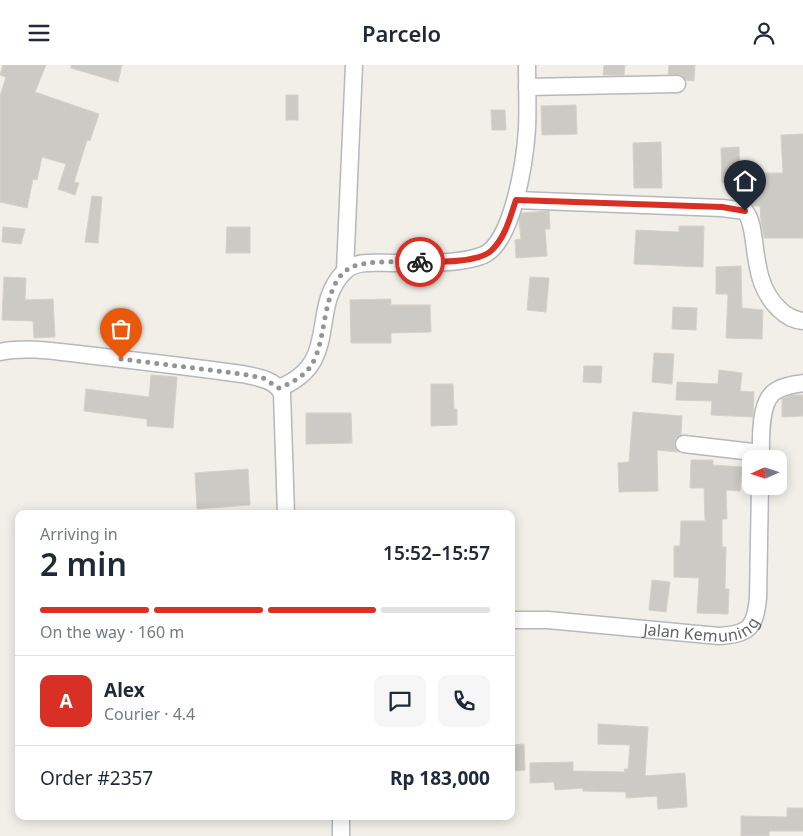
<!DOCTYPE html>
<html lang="en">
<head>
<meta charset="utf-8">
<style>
  :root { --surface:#fff; --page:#f6f6f7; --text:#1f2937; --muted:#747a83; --line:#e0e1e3; --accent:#d93025 }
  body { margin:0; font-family:"Noto Sans",sans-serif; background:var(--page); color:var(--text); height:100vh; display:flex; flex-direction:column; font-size:19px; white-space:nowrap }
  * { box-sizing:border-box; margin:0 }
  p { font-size:16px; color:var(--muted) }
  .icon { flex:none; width:28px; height:28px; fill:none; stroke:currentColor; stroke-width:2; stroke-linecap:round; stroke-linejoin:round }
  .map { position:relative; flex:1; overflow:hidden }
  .sheet { position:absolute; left:15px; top:445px; width:500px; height:310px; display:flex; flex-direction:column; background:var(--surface); border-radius:10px; box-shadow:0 2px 12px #0003 }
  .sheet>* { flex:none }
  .needle { width:32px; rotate:267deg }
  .tools { position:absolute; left:742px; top:385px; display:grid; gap:10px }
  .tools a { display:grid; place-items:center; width:45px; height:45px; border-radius:10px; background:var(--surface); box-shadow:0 2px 12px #0003; font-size:25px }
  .pin { position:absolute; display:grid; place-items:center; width:42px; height:42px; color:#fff; margin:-51px -21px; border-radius:50% 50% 50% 0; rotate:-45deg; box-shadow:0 0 5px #0007 }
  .pin .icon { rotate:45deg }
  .courier { position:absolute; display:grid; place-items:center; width:50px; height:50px; margin:-25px; border:4px solid #d93025; border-radius:50%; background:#fff; color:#222; box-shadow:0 1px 6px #0007 }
  .summary em { font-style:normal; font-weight:600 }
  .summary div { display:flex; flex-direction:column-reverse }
  .summary { display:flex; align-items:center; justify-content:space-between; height:85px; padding:0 25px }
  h1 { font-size:32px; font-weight:600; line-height:38px }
  .bar { display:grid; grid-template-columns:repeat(4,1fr); gap:8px 5px; align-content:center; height:60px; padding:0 25px }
  .bar i { height:6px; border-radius:4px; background:var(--line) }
  .bar .active { background:var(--accent) }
  .bar p { grid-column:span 4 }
  .line { display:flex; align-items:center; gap:12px; padding:0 25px; border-top:1px solid var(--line) }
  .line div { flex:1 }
  .round { display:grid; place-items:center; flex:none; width:52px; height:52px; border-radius:10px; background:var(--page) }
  header { display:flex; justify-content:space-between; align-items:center; height:65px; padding:0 25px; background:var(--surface); font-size:22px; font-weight:600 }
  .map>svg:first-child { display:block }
</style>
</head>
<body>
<header><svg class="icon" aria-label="menu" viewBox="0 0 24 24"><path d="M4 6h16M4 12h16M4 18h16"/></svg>Parcelo<svg class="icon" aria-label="person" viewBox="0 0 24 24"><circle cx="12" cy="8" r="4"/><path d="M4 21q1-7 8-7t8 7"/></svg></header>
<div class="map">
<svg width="803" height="771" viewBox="0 0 803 771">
  <rect width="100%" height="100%" fill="#f1efe8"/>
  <g fill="#cccac5" stroke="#d6d1c6">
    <polygon points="3,0 46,0 35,27 99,49 90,76 87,75 74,117 79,118 75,130 58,124 66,99 42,92 37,115 33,114 27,143 0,137 0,31 6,12 0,10"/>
    <polygon points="71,0 122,0 118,17 71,3"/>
    <polygon points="604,0 625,0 624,10 603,10"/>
    <polygon points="669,0 695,0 694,16 686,15 681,10 668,9"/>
    <rect x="286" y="30" width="12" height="25"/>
    <polygon points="576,40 577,69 542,70 541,41"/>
    <polygon points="491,45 505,45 506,65 492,65"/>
    <polygon points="803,69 803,173 764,173 761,156 760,141 754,141 747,136 746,108 783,108 781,70"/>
    <polygon points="661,77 662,123 634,123 633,78"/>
    <polygon points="739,82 740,118 722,118 721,83"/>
    <polygon points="92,131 102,132 98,178 85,177"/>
    <polygon points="549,146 550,164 545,164 547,191 516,193 515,175 521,174 519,155 522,148"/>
    <polygon points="679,161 704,161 703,202 634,199 636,165 679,167"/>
    <polygon points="3,162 25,164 21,179 2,177"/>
    <polygon points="227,162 250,162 250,188 226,188"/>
    <polygon points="741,201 742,243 763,245 762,274 726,273 728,229 716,229 716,202"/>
    <polygon points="4,212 26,213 25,235 53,234 55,272 34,273 33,256 2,255"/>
    <polygon points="530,212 549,213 546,247 527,245"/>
    <polygon points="391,234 391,240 430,240 431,267 391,268 391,278 351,278 350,235"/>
    <polygon points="673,242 697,243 696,265 672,264"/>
    <rect x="109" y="252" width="20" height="20"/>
    <polygon points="654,288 674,289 672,319 652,317"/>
    <polygon points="584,301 602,301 601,318 583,317"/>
    <polygon points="719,305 742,308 740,326 754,327 753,352 711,350 712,336 676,335 677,317 718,319"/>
    <polygon points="151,310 177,312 173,363 147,361 147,354 84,346 86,324 149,332"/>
    <polygon points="431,319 453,319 454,344 457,344 457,360 431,361"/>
    <polygon points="791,330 803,330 803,351 782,352 782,334"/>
    <polygon points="633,347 682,351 681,370 676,373 674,378 675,383 678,387 657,385 658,426 619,427 618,398 629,397"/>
    <polygon points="306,348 351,348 352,378 306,379"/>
    <polygon points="691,395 713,395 713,400 742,402 740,426 726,425 727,454 722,454 722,482 726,482 725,524 729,524 728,549 697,548 699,513 674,512 674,481 680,481 681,456 705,456 704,423 690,423"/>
    <polygon points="248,404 250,440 197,444 195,408"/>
    <polygon points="652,515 670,517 666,547 649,545"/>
    <polygon points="598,659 648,662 645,711 685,708 687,742 658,744 657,731 626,733 626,727 583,726 583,723 555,725 554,717 530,718 530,698 573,697 573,706 625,707 624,704 628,704 630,680 598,679"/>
    <polygon points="524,679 525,705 511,706 511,680"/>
    <polygon points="787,743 803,743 803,766 769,766 769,771 741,771 741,751 787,752"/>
  </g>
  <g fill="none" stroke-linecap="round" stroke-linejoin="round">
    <g stroke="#b5b8bc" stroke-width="19">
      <g id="minor">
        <polyline points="527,22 677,19"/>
        <path d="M516,135l206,8 23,3c7,9 7,19 9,30 3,25 6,50 25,68 7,7 14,11 24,12"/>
        <polyline points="345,206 354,0"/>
        <path d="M0,287c28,-6 59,0 87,3 52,6 104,12 155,19 15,3 32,5 40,19l4,121"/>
        <path d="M279,323c63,-25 29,-79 65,-116 11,-12 32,-9 47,-9 26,-1 66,2 90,-7 32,-10 44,-97 46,-127 1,-21 0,-43 0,-64"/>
        <polyline points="684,379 761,388"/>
        <path d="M761,394c0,-17 -2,-54 12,-66 8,-7 20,-8 30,-10"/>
        <path id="s1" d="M511,555h37l171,16c30,-2 36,-8 39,-38l2,-112"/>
        <polyline points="341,751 341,771"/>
      </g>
    </g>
    <use href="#minor" stroke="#fff" stroke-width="16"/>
  </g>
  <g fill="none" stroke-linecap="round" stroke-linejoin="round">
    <path stroke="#929495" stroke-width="5" stroke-dasharray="0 9" d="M121,294l121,15 21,4 16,10c12,-5 26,-12 33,-24 16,-26 9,-83 40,-97 15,-7 50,-5 68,-5"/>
    <path stroke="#d93025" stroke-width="6" d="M420,197c18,0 59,1 72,-12 14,-14 18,-33 24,-50l206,7 23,4"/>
  </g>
  <g text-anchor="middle" stroke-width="4" stroke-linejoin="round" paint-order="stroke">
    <g font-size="16" fill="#5f6368" stroke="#fff">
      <text dy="6" stroke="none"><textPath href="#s1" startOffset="192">Jalan Kemuning</textPath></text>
    </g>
  </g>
</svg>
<div class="tools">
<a><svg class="needle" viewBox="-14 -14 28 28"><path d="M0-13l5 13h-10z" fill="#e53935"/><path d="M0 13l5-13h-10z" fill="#747a83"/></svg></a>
</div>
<div class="pin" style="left:121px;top:294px;background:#ea580c"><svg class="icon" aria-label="bag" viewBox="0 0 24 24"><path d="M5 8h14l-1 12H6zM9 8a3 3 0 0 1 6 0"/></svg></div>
<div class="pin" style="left:745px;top:146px;background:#1f2937"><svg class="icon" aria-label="home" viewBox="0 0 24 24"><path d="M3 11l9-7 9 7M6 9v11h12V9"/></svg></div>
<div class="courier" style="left:420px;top:197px"><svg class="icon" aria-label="bike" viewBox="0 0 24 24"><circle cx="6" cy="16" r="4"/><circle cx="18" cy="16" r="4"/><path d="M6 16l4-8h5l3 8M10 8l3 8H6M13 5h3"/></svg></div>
<section class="sheet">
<div class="summary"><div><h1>2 min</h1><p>Arriving in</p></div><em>15:52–15:57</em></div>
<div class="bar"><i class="active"></i><i class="active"></i><i class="active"></i><i></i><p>On the way · 160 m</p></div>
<div class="line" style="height:90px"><b class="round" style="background:var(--accent);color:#fff">A</b><div><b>Alex</b><p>Courier · 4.4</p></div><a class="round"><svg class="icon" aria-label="chat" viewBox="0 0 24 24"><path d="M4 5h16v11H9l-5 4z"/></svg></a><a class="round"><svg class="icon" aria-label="phone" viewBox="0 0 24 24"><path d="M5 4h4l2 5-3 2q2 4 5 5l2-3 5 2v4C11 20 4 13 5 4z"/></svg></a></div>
<div class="line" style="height:65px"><div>Order #2357</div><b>Rp 183,000</b></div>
</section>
</div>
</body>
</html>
